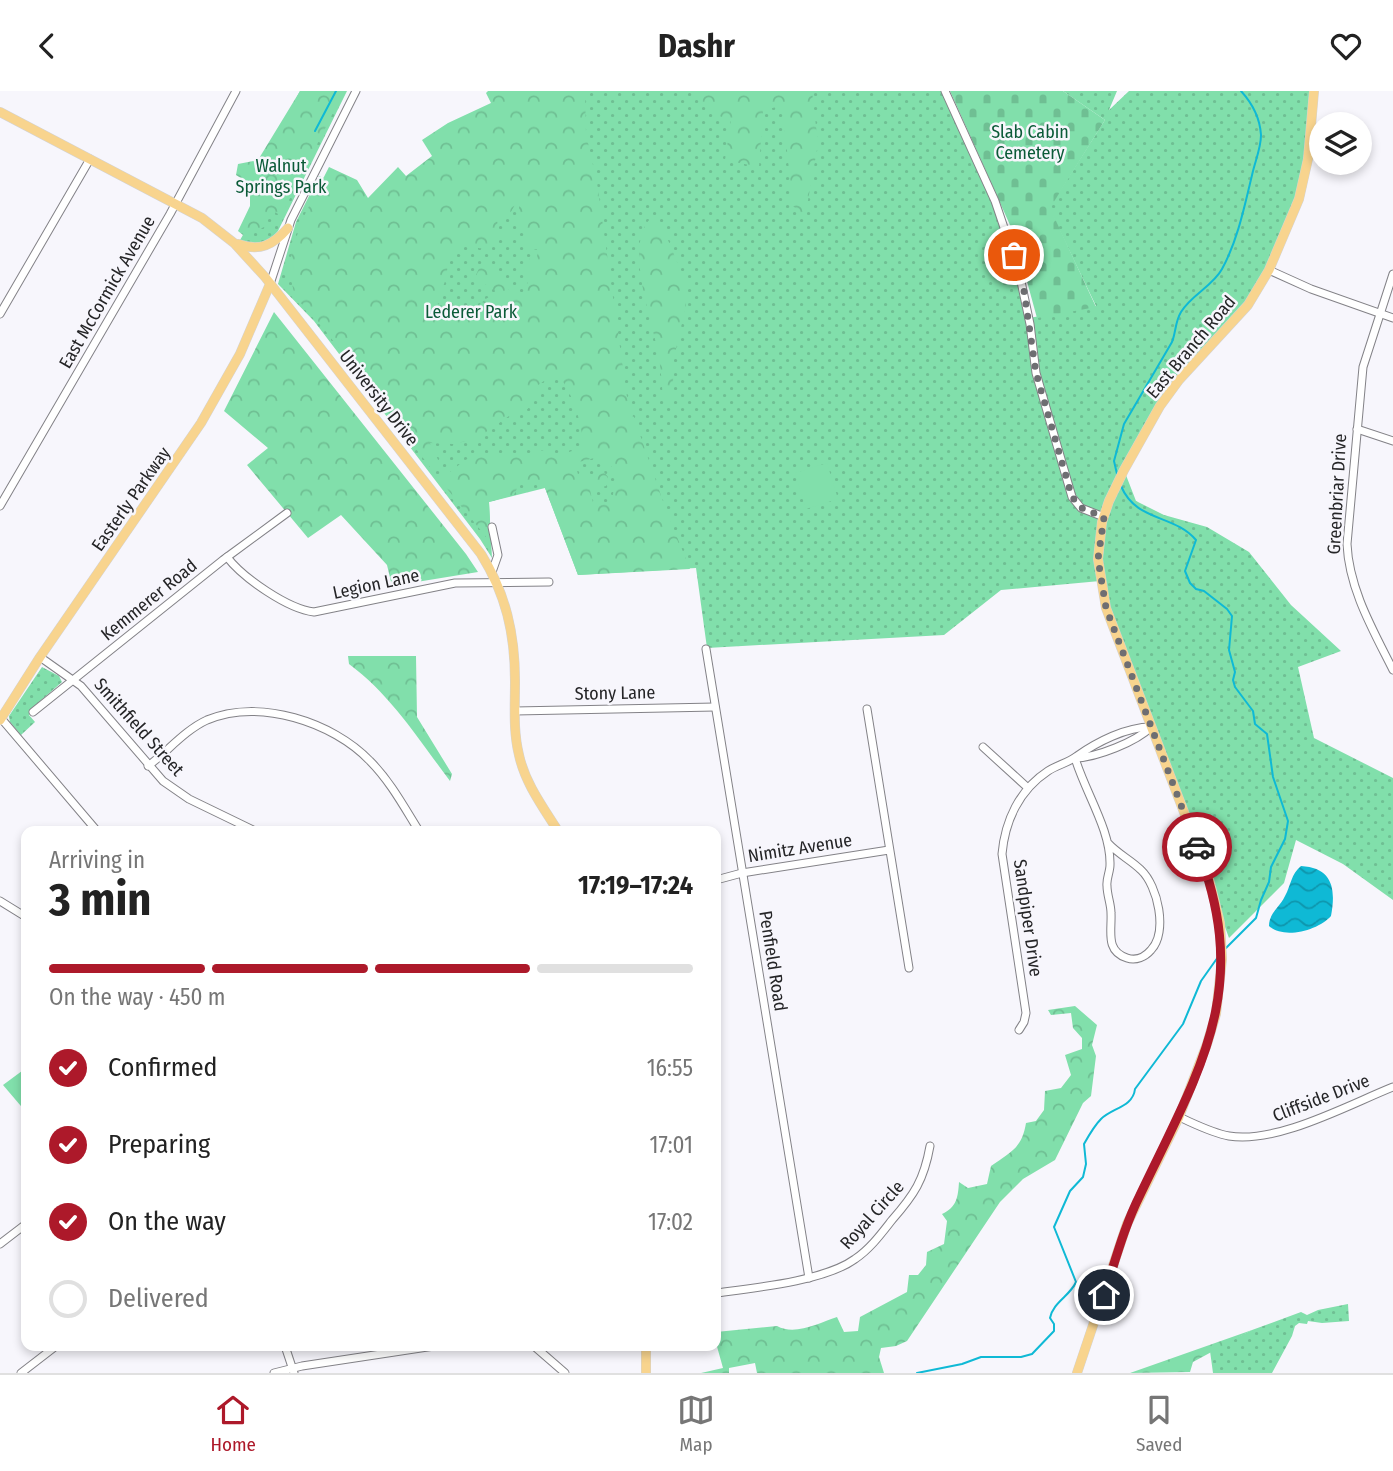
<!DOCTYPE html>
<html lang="en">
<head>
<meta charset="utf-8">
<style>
  :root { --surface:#fff; --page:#f6f6f6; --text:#222; --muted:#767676; --line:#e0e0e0; --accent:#ad192a }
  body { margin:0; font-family:"Fira Sans Condensed",sans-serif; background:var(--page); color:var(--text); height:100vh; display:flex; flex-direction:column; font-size:26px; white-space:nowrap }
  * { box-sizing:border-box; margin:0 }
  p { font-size:23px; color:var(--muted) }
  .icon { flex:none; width:38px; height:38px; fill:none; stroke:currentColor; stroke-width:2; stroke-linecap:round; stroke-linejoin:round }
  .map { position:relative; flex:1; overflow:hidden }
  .details { position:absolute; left:21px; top:735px; width:700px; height:525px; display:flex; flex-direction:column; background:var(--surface); border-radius:14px; box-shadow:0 4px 10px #0003 }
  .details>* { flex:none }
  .fabs { position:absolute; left:1309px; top:21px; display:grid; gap:14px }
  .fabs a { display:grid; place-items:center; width:63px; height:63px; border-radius:50%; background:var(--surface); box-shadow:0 4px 10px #0003; font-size:35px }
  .pin { position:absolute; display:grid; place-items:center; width:60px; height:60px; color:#fff; margin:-30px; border:4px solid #fff; border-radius:50%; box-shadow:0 2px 7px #0007 }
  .courier { position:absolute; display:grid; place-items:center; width:70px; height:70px; margin:-35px; border:5px solid #ad192a; border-radius:50%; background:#fff; color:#222; box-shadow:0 2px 9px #0007 }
  .headline em { font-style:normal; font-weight:700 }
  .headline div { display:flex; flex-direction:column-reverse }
  .headline { display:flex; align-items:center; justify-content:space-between; height:119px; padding:0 28px }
  h1 { font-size:46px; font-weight:700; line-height:52px }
  .bar { display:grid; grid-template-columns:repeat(4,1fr); gap:10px 7px; align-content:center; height:84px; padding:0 28px }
  .bar i { height:9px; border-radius:5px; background:var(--line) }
  .bar .selected { background:var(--accent) }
  .bar p { grid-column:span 4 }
  ol { padding:0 28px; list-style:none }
  li { display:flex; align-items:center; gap:21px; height:77px }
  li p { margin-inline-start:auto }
  li .icon { padding:7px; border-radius:50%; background:var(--accent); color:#fff; stroke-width:4 }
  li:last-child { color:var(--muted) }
  li i { width:38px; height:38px; border:4px solid var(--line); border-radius:50% }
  header { display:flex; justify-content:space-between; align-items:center; height:91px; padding:0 28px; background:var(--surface); font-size:32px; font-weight:700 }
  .dock { display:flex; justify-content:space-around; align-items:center; height:98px; border-top:2px solid var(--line); background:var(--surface); font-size:19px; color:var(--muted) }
  .dock a { display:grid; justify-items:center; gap:4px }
  .dock .selected { color:var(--accent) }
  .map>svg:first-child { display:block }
</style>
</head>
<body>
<header><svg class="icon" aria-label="back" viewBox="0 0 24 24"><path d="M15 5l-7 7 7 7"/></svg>Dashr<svg class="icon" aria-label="heart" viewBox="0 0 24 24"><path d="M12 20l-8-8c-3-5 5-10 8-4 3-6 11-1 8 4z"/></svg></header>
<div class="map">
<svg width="1393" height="1282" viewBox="0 0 1393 1282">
  <defs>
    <pattern id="green-dots" width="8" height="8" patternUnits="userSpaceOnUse" patternTransform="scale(1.75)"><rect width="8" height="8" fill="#81dfab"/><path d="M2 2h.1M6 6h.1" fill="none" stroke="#6fbf93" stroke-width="1.8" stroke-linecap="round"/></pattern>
    <pattern id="forest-crowns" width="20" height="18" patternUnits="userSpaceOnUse" patternTransform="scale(1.75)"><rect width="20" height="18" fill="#81dfab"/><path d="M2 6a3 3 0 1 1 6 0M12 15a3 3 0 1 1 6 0" fill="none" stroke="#6fbf93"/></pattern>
    <pattern id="cemetery-stones" width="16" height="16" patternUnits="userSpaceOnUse" patternTransform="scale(1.75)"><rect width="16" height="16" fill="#81dfab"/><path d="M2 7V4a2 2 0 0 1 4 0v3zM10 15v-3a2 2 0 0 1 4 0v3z" fill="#6fbf93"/></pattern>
    <pattern id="water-waves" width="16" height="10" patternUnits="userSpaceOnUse" patternTransform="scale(1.75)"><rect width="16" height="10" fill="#0fb9d5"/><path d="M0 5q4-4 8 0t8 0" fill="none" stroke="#0e96ad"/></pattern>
  </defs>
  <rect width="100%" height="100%" fill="#f7f6fc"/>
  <g fill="url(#green-dots)">
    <path d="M300,0h47l-69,140c-10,13 -23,18 -38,9l3,-5 -5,-4 3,-1 18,-26 -3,-28z"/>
    <polygon points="540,0 944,0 1007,142 1029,227 1096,215 1049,117 1105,29 1063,0 1117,0 1109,19 1129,0 1314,0 1305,82 1258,199 1179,289 1124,379 1136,410 1164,424 1207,436 1249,461 1291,514 1341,560 1298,576 1314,647 1393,687 1393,809 1343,773 1296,749 1284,792 1229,847 1100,490 1001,499 944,544 707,557 696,477 578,484 545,397 489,411 492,467 480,448 314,230 278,193 296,131 319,85 355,99 377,125"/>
    <polygon points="42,576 59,585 62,591 31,618 29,624 35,631 21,644 10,631 9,625"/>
    <polygon points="1348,1213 1349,1230 1322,1232 1308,1230 1307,1233 1299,1232 1295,1235 1292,1245 1272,1282 1213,1282 1210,1260 1252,1239 1301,1221 1307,1224 1318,1219"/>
  </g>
  <g fill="url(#forest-crowns)" fill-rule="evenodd">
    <polygon points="300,0 344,0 281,125 269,117 264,136 258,139 238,140 250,115 250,93 236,84 238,73 258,69"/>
    <path d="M488,0h97l1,43 11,49 30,214 39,113 24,59 -112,6 -33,-87 -9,-4h-17l-5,11 -25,7 2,41 -51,-63 25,-20 21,-7 22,4 17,-1 19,-6 7,1 6,5 27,-9c-4,-30 -9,-47 -25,-72l-11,3 -11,8 2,7 -13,18 -17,5 -33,23 -23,5 -23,-1 11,23 -8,5 -116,-151 -22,-23 -7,-31 13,-44 28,-55 28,13 11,18 30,-31 8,9 26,-20 -10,-16 26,-17 43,-20 -5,-10zM516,112l3,1v19l10,14h-3l-2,8 2,6 12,-2 -1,8 -7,1 -7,12 6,8 -5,16 -12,-1 -25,-29h-6l-5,11 6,9 9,2 4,5 -1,5c-8,1 -9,4 -15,9 -10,8 -30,4 -41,-1l-1,-5c3,-7 8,-15 9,-22 3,-14 1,-29 18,-33 13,2 19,10 29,-3h5l3,-4h9l2,-4 -3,-4h-11l-1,-10 11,-2zM602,365l2,6c25,12 6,24 9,40l-19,5 -4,-17 16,-4 2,-9 -4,-5 -25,6 -4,-15z"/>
    <path d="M697,0h115l6,53 -13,73 -12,-11 -11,-101 -19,6 -4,56 -34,-7 6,-41c-24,-5 -23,-7 -34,-28z"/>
    <path d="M650,128l13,9 22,53 1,24 -12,53 -2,47 -9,-3c-1,-17 -2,-34 -5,-50 -6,-33 -34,-106 -8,-133z"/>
    <polygon points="274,221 466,463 478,481 392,495 387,474 341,424 308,447 247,374 268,357 224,320"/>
    <path d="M348,565h68l1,61 35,57 -2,7c-31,-41 -59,-86 -101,-117z"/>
    <path d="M1075,915l22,19 -5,20 4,11 -5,40 -8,7 -28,57 -32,19 -23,23 -93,139 -11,5 -15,2 -2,9 5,16h-127l-2,-10 -26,5v5h-28l22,-5 -7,-25v-11l61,-6c18,10 42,-3 60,-9l7,15 14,-1 2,-14 47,-25 2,-17h9l8,-10 1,-13 17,-8 3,-23 -5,-7c15,-7 16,-17 17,-32l9,6 19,-4 4,-18c20,-14 31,-18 35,-43l10,-2 8,-11 1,-19 16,-3 10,-13 -6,-20 17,-6v-11l-9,-10 -2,-15 -20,2 -3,-5z"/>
    <polygon points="1252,1239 1193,1271 1190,1281 1130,1282"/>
  </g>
  <polygon fill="url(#cemetery-stones)" points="950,0 1063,0 1105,29 1050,117 1096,216 1037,227 1014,143"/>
  <g fill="#81dfab">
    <polygon points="827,372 838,408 806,418 795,382"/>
    <polygon points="26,977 26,1021 3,994"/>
  </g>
  <path fill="url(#water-waves)" d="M1301,775c32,2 35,23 30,50 -12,14 -47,24 -62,10 0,-13 11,-19 16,-30 6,-11 6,-22 16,-30z"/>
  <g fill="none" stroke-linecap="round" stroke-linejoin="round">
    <g stroke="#0fb9d5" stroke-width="2">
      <polyline points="315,40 336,0"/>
      <path d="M1117,383l-3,-13 10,-37 48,-82c4,-10 3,-20 9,-30 10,-17 32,-26 41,-43 16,-29 23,-65 31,-98 3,-12 8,-24 8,-36 -1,-16 -9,-32 -20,-44"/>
      <path d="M1121,395c15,36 53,28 75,54l-11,31 5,12 6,6 8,2 23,18 5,7 -3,34 6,22 -2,8 2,7 18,24 2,13 12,10 6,43 15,44 -3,18 -14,28 -2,15 -8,18 -5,18 -30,30"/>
      <path d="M917,1282l45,-9 19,-7h40l11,-3 22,-23v-7l-4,-6c3,-16 20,-22 26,-36l-22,-55 16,-36 13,-14 3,-13 -2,-20c5,-9 10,-18 17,-25 11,-11 32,-12 34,-30l48,-65 18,-43 17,-24"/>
    </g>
    <g stroke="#838287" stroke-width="9">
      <g id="minor">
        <polyline points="945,0 995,110 1019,181 1030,233 1036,282 1072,406 1081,417 1104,426"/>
        <polyline points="1269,179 1311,198 1393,227"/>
        <path d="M1393,183l-30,93 -16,177c2,45 26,86 46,126"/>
        <polyline points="270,193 291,129 356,0"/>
        <polyline points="0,223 90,68"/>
        <polyline points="1357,338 1393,350"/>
        <polyline points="0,415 170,123 236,0"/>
        <polyline points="492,436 498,464 492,481"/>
        <path d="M227,466c16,21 61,52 87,55l141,-29 94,-1"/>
        <polyline points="706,558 809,1187"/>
        <polyline points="40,566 81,595 163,690 189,708 255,740"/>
        <polyline points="867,618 909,877"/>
        <polyline points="515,620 715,616"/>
        <polyline points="33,621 223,469 287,422"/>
        <polyline points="0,626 97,740"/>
        <polyline points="983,656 1028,697"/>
        <path d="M1075,667c10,34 36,72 35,107 0,7 -4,14 -3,21 0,9 4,18 4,27 1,18 -6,38 16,45 9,3 18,-1 24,-8 17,-18 7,-64 -10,-80 -10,-10 -23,-16 -33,-27"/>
        <path d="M1076,667c21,-1 60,-16 75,-31"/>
        <path d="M148,675c19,-14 37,-36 59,-46 52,-22 126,2 163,41 20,20 34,46 49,70"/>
        <polyline points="716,789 742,782 889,759"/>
        <polyline points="0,810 26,826"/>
        <path d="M1019,939l5,-8 2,-9 -24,-159c3,-33 17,-64 46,-83 9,-6 20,-8 29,-15 20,-14 49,-29 74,-29"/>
        <path d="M1179,1026c16,7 33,16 50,19 48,8 119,-31 164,-49"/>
        <polyline points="0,1153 26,1133"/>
        <path d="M716,1202c38,-5 109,-12 139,-34 15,-10 26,-25 37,-39 22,-25 32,-40 38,-74"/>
        <polyline points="285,1255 294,1282"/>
        <polyline points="534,1255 565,1282"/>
        <polyline points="21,1282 56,1255"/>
        <polyline points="274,1282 302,1275 434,1255"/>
      </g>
    </g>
    <g stroke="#d3d3d4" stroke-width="10">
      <g id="major">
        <path d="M0,21l202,106 32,25 31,34 216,277c25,40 34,80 34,127 0,25 -2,50 4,74 6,28 24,52 39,76"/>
        <path d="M238,153c22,8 35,1 50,-16"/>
        <polyline points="0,629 40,566 201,332 240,263 270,193"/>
        <polyline points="646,1282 646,1255"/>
        <polyline points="1077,1282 1127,1133 1179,1026 1207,953 1216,923 1222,868 1220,832 1208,784 1106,517 1098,468 1102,431 1109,410 1124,379 1160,315 1179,289 1248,214 1269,179 1299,108 1308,68 1314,0"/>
      </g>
    </g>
    <use href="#minor" stroke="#fff" stroke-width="7"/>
    <use href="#major" stroke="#f8d48e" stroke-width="9"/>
  </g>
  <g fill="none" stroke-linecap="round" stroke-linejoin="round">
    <polyline stroke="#6e6e72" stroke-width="7" stroke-dasharray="0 12.6" points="1014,164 1024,200 1036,282 1072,406 1083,418 1104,426 1098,468 1106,517 1197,756"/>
    <path stroke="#ad192a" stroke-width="9" d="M1104,1204c11,-33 20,-68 36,-100 60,-126 113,-206 57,-348"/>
  </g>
  <g text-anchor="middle" stroke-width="5" stroke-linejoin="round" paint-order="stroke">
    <g font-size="18" fill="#0b5b38" stroke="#f7f6fc">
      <text x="1030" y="47">Slab Cabin<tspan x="1030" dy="21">Cemetery</tspan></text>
      <text x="281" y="81">Walnut<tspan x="281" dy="21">Springs Park</tspan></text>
      <text x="471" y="227">Lederer Park</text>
    </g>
    <g font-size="18" fill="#252527" stroke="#f7f6fc">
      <text transform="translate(107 201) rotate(-60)" y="6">East McCormick Avenue</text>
      <text transform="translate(1191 256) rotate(-50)" y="6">East Branch Road</text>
      <text transform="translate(379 307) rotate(52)" y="6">University Drive</text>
      <text transform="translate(1337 403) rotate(-87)" y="6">Greenbriar Drive</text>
      <text transform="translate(131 408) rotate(-55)" y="6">Easterly Parkway</text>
      <text transform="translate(376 493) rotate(-12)" y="6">Legion Lane</text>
      <text transform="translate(149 509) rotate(-39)" y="6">Kemmerer Road</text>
      <text transform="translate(615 602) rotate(-1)" y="6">Stony Lane</text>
      <text transform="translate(139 636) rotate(48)" y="6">Smithfield Street</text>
      <text transform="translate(800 757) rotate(-9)" y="6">Nimitz Avenue</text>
      <text transform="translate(1028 827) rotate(82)" y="6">Sandpiper Drive</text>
      <text transform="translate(773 870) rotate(81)" y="6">Penfield Road</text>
      <text transform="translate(1321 1007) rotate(-21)" y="6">Cliffside Drive</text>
      <text transform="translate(872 1124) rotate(-48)" y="6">Royal Circle</text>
    </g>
  </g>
</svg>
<div class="fabs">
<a><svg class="icon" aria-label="layers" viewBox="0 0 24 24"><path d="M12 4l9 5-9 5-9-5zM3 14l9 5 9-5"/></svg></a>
</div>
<div class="pin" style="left:1014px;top:164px;background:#ea580c"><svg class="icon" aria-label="bag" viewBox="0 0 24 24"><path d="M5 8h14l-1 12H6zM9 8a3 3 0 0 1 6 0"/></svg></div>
<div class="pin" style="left:1104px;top:1204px;background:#1f2937"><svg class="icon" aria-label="home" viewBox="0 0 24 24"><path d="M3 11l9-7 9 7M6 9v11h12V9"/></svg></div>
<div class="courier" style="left:1197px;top:756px"><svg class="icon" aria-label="car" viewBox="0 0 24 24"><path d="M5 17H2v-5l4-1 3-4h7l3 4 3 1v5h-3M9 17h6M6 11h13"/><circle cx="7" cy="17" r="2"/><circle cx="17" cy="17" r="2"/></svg></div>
<section class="details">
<div class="headline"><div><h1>3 min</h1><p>Arriving in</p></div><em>17:19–17:24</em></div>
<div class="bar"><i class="selected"></i><i class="selected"></i><i class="selected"></i><i></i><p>On the way · 450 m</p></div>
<ol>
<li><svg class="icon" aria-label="check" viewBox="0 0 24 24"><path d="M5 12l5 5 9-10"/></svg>Confirmed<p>16:55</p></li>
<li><svg class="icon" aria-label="check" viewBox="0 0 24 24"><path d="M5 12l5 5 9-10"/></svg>Preparing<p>17:01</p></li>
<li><svg class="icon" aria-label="check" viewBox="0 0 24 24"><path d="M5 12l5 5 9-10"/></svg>On the way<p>17:02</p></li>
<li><i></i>Delivered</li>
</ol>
</section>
</div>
<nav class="dock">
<a class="selected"><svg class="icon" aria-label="home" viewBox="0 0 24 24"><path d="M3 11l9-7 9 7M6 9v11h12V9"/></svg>Home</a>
<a><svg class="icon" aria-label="map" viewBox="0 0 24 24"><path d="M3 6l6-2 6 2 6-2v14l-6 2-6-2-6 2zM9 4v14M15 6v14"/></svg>Map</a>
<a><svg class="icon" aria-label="saved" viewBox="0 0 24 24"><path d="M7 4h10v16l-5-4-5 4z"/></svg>Saved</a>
</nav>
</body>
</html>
